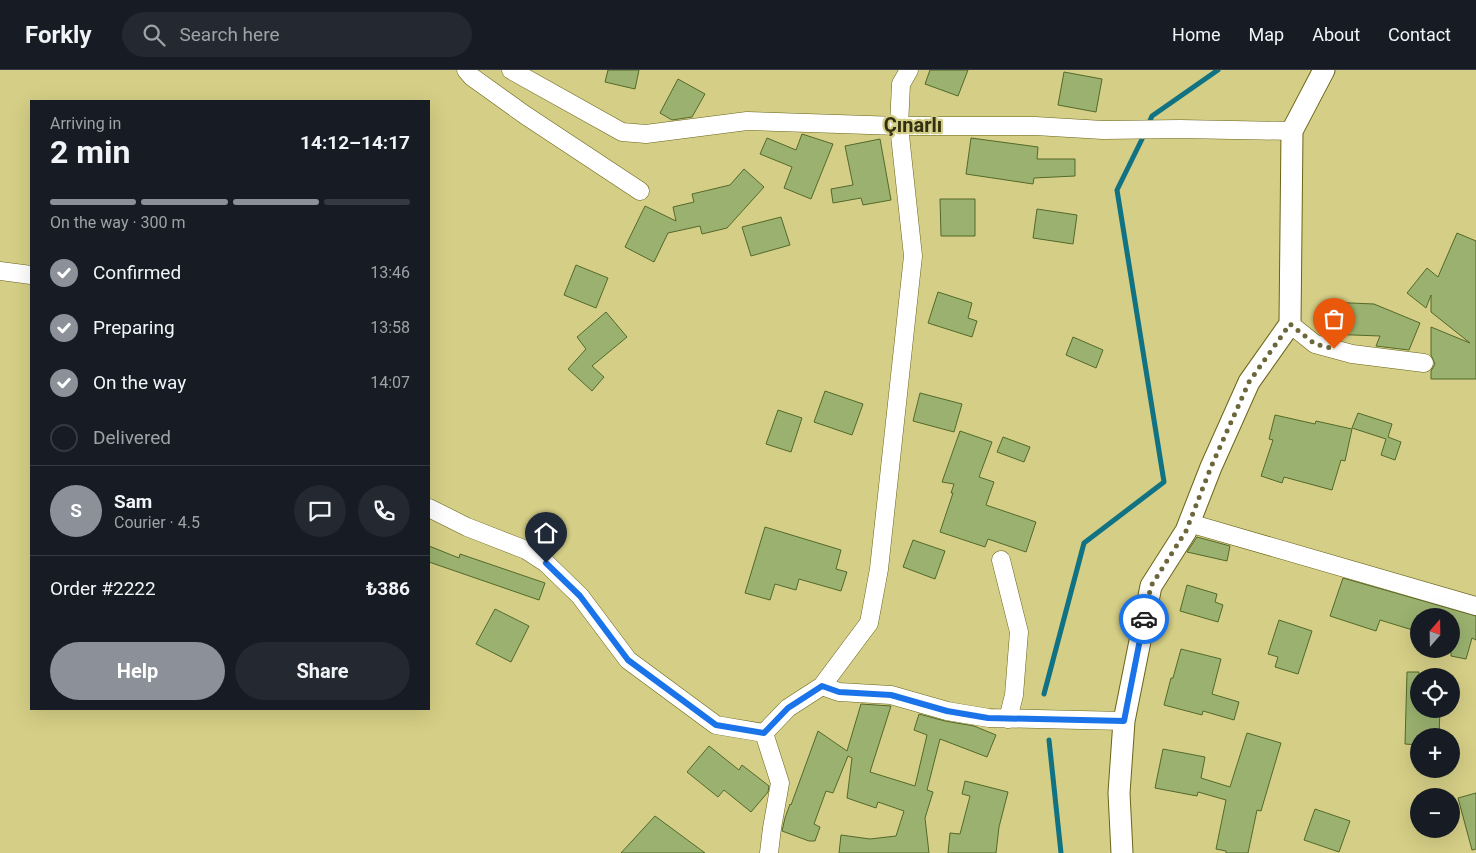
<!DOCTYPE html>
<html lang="en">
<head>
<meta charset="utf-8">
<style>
  :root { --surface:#171b24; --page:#242831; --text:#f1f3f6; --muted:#9ea1a6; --line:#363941; --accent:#8c9099 }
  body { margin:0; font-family:Roboto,sans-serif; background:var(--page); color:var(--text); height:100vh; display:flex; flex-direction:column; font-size:19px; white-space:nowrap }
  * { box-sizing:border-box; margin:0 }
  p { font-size:16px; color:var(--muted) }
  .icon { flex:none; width:28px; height:28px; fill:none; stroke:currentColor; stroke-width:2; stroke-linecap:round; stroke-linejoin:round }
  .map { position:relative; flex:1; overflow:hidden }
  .details { position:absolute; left:30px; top:30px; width:400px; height:610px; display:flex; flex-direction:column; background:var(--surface); border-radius:0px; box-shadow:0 5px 20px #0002 }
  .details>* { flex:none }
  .needle { width:32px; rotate:20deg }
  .fabs { position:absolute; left:1410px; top:538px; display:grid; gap:10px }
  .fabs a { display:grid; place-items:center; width:50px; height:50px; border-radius:50%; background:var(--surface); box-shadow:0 5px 20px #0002; font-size:25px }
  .pin { position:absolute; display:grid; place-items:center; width:42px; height:42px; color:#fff; margin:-51px -21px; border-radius:50% 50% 50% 0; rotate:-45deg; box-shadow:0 0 5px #0007 }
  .pin .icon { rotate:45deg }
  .courier { position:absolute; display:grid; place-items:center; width:50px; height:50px; margin:-25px; border:4px solid #1a73e8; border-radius:50%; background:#fff; color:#222; box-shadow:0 1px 6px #0007 }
  .headline em { font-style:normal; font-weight:700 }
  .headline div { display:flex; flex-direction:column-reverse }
  .headline { display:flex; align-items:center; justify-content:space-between; height:85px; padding:0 20px }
  h1 { font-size:32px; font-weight:700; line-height:38px }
  .bar { display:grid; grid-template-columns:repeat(4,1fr); gap:8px 5px; align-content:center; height:60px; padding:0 20px }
  .bar i { height:6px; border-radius:4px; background:var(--line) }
  .bar .selected { background:var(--accent) }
  .bar p { grid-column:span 4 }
  .line { display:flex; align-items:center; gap:12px; padding:0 20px; border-top:1px solid var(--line) }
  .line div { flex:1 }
  .round { display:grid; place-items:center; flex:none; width:52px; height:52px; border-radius:26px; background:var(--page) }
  ol { padding:0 20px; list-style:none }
  li { display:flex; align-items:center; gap:15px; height:55px }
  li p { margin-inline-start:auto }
  li .icon { padding:5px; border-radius:50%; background:var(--accent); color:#fff; stroke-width:4 }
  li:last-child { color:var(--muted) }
  li i { width:28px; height:28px; border:2px solid var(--line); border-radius:50% }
  .button { display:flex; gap:10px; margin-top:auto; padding:10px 20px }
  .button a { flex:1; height:58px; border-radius:30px; background:var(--accent); color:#fff; font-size:20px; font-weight:700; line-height:58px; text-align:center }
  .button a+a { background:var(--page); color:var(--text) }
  header { display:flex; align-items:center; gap:30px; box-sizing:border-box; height:70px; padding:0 25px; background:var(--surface); border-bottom:1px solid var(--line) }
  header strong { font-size:24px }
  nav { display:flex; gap:28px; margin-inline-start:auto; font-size:18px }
  .search { width:350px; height:45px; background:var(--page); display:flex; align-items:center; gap:12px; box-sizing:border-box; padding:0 18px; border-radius:28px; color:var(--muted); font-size:19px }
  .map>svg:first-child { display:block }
</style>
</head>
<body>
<header>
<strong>Forkly</strong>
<div class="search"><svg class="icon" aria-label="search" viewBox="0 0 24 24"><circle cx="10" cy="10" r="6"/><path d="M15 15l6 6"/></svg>Search here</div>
<nav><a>Home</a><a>Map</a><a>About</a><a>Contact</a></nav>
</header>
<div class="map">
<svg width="1476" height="783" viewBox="0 0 1476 783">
  <rect width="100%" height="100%" fill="#d4ce86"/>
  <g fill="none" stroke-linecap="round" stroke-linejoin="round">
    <g stroke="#107283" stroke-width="5">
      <polyline points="1148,55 1152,46 1218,0"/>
      <polyline points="1044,624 1084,473 1164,412 1117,120 1145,63"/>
      <polyline points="1049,670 1061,783"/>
    </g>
  </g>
  <g fill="#9ab16f" stroke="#546929">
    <polygon points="608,0 639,0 635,19 605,12"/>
    <polygon points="930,0 968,0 958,26 925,14"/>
    <polygon points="1064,2 1102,9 1096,42 1058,35"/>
    <polygon points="678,9 705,24 692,47 672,50 660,43"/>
    <polygon points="802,64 833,74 811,129 784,118 792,97 760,84 767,68 796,80"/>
    <polygon points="971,68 1038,77 1037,89 1075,89 1075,106 1034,108 1033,114 966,104"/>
    <polygon points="880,69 891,130 863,135 861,128 833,133 831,119 853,115 845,76"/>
    <polygon points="744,99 764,117 727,158 702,164 700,156 668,163 654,192 625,177 645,136 676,151 673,137 694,132 692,124 730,115"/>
    <polygon points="940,129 975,129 975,166 941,166"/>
    <polygon points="1037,139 1077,145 1073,174 1033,168"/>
    <polygon points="781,147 790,175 751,186 742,157"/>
    <polygon points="1457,163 1476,171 1476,309 1431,309 1431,301 1435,294 1431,285 1431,257 1470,273 1431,242 1431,225 1426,238 1407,223 1427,198 1438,207"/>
    <polygon points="576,195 608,208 596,238 564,225"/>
    <polygon points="938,222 972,233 968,248 977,251 972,267 928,253"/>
    <polygon points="1328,232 1374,234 1420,253 1409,280 1376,276 1380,266 1327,264"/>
    <polygon points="606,242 627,267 592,296 604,307 592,321 568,299 586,279 577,267"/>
    <polygon points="1073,267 1103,280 1096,298 1066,285"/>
    <polygon points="825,321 863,334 852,365 814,352"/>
    <polygon points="920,323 962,334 954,362 913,351"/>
    <polygon points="778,340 802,348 791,382 766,374"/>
    <polygon points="1358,343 1392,354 1388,367 1401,372 1395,390 1381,385 1386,369 1352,358"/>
    <polygon points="1275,345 1315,354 1316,351 1352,359 1345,391 1341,390 1332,420 1284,407 1282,413 1261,406 1273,370 1269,369"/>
    <polygon points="960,361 992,372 979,407 994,412 986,435 1036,452 1026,482 988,469 985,477 940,462 953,423 951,423 954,414 942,412"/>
    <polygon points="1003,367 1030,377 1024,392 997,382"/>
    <polygon points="765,457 841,480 836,499 847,502 841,521 799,509 796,520 775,514 770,530 745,523"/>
    <polygon points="1197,467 1230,476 1227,491 1187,482"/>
    <polygon points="913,470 945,481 935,509 903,497"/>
    <polygon points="429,476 459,488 460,484 545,513 539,530 429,492"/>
    <polygon points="1343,508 1476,546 1476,570 1472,568 1466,589 1451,586 1451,546 1419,546 1419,562 1380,550 1376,561 1330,546"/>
    <polygon points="1187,515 1217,524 1215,532 1223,535 1218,552 1180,541"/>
    <polygon points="495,539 529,556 511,592 476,574"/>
    <polygon points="1279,550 1312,561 1298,604 1275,597 1278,587 1268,584"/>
    <polygon points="1181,579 1221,589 1212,624 1239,632 1234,650 1203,641 1202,645 1164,635 1171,608 1173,608"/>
    <polygon points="1407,602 1419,602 1419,639 1440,639 1439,666 1419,666 1419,675 1405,674"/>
    <polygon points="861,634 891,636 870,702 915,716 927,665 914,660 919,644 945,651 974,656 996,665 987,687 940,669 927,720 933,722 925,748 929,783 839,783 841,765 870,769 896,766 904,741 878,732 876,738 847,728 852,688 848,686 833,723 826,721 814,754 820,757 815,771 809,771 782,761 785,748 790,734 791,735 818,661 847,681"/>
    <polygon points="1247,663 1281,673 1261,741 1257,740 1248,783 1226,783 1226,781 1216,779 1226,730 1198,722 1197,726 1155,718 1163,679 1205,687 1201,708 1230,717"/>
    <polygon points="709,676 739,700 742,695 769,716 768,722 751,742 724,720 718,727 687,702"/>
    <polygon points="965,711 1008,722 999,757 996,783 948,783 950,763 960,764 970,726 962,724"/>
    <polygon points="1476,723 1476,779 1472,780 1458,728"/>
    <polygon points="1315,739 1350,751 1339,782 1304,770"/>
    <polygon points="655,746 705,783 621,783"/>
  </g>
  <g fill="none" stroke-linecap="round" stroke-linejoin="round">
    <g stroke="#6a6419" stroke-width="19">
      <g id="minor">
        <polyline points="466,0 472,7 525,45 640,121"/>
        <polyline points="511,0 622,62 646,64 747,51 899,56 1035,56 1103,60 1180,59 1292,61"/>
        <polyline points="0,201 31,205"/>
        <polyline points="1290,254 1315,274 1352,284 1424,293"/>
        <polyline points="429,438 467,457 526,480 546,493 580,526 628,590 716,655 764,663"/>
        <polyline points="1189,453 1476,536"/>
        <polyline points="1001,490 1019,562 1014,625 1008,649"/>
        <polyline points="822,616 839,622 891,625 947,641 989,648 1124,651"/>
        <polyline points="764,663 788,638 822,616 869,553 879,499 913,186 899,56 901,14 909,0"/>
        <polyline points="764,663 780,713 772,758 769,783"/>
      </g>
    </g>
    <g stroke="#6a6419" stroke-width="23">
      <polyline id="tertiary" points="1122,783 1119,723 1124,651 1151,516 1186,461 1211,397 1249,312 1290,254 1292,61 1324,0"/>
    </g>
    <use href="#minor" stroke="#fff" stroke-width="18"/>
    <use href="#tertiary" stroke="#fff" stroke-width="21"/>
  </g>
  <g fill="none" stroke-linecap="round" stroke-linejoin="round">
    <polyline stroke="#6b673b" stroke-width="5" stroke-dasharray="0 9" points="1144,549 1151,516 1186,461 1211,397 1249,312 1290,254 1315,274 1334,279"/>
    <polyline stroke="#1a73e8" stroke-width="6" points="546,493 580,526 628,590 716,655 764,663 788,638 822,616 839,622 891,625 947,641 988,648 1124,651 1144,549"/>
  </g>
  <g text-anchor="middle" stroke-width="4.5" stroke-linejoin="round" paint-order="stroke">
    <g font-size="20" font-weight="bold" fill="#333012" stroke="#d4ce86">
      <text x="913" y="62">Çınarlı</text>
    </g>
  </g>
</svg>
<div class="fabs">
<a><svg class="needle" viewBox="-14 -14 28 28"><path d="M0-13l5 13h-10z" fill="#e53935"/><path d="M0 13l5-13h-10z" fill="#9ea1a6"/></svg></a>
<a><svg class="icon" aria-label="locate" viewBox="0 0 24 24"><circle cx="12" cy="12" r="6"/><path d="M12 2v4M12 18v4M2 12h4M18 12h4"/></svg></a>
<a>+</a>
<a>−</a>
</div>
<div class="pin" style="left:1334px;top:279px;background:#ea580c"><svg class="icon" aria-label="bag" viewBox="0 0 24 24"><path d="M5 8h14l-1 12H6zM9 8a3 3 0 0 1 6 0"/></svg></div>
<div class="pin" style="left:546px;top:493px;background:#1f2937"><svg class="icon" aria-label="home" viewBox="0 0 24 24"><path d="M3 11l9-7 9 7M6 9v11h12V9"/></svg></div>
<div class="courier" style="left:1144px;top:549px"><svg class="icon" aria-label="car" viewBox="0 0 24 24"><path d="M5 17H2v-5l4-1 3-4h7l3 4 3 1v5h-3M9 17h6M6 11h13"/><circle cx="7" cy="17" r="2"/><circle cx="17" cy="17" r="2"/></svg></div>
<section class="details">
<div class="headline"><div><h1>2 min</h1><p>Arriving in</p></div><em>14:12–14:17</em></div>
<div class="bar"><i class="selected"></i><i class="selected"></i><i class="selected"></i><i></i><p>On the way · 300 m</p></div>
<ol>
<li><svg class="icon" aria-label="check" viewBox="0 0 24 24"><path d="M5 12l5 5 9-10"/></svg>Confirmed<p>13:46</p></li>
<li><svg class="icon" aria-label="check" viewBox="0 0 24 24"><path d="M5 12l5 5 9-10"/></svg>Preparing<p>13:58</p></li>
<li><svg class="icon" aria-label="check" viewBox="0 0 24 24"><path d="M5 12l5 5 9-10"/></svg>On the way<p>14:07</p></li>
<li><i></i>Delivered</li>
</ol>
<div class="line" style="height:90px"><b class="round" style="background:var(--accent);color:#fff">S</b><div><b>Sam</b><p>Courier · 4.5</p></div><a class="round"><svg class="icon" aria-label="chat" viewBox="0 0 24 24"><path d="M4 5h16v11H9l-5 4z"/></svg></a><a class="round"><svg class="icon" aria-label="phone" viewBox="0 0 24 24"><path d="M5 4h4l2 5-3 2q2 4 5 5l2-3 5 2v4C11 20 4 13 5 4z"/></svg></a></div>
<div class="line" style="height:65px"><div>Order #2222</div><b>₺386</b></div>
<div class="button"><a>Help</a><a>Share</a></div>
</section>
</div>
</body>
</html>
